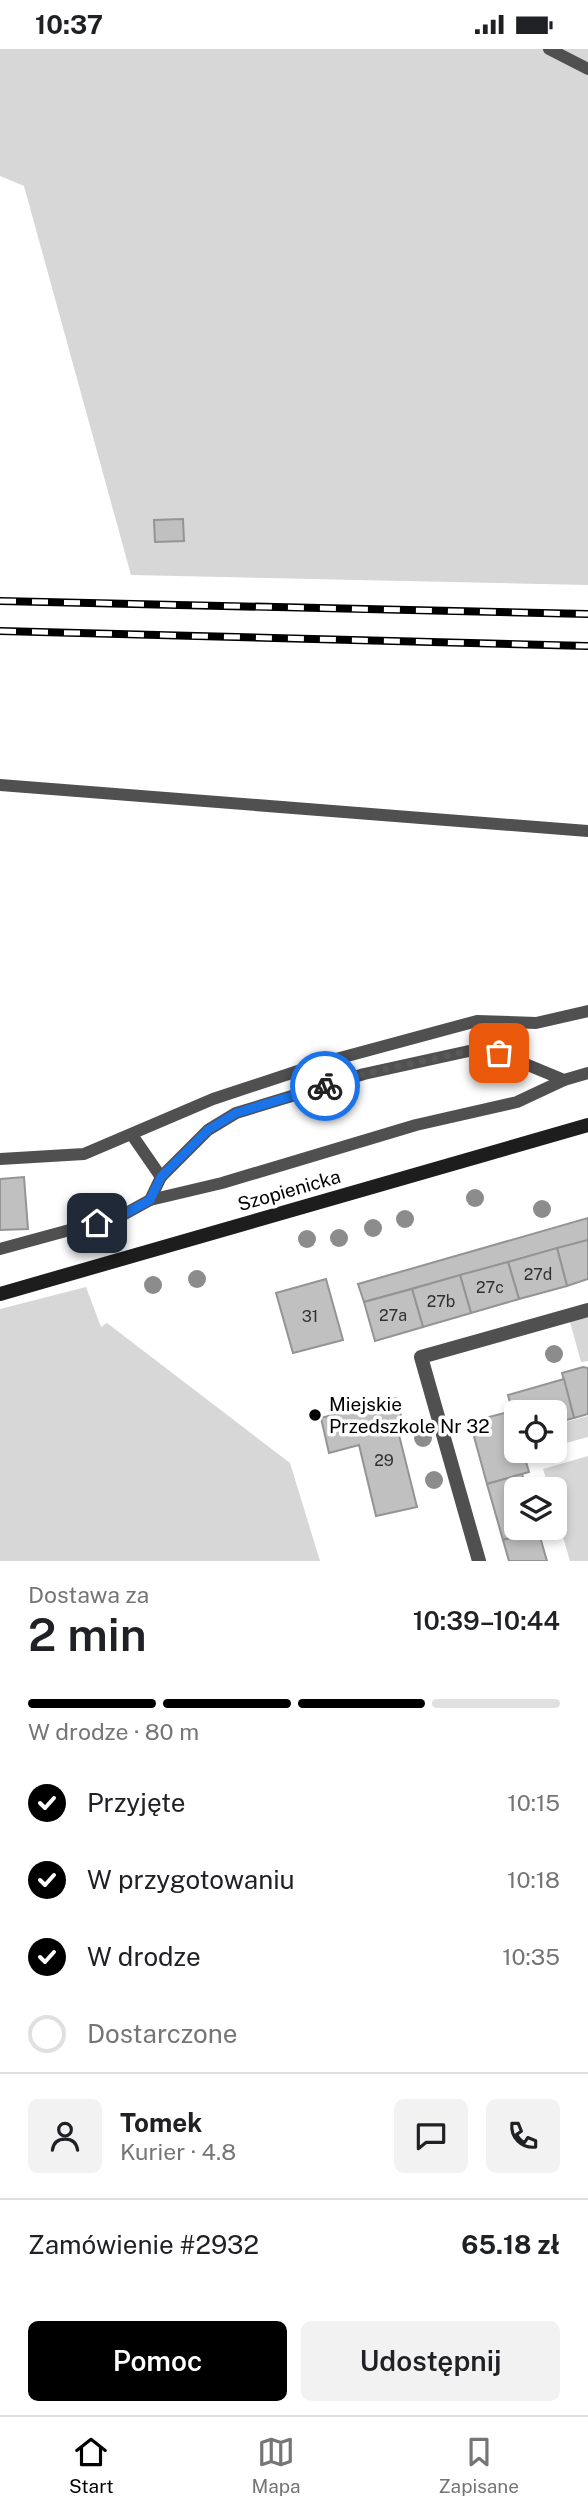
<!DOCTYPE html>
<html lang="pl">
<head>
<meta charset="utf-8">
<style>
  :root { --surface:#fff; --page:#f2f2f2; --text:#202124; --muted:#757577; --line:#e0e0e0; --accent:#000 }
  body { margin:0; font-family:"Public Sans",sans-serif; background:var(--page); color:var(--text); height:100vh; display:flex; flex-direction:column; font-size:26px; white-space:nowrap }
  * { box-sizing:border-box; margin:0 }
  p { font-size:23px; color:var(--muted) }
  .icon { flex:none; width:38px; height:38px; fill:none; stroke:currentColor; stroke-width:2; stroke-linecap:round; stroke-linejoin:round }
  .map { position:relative; height:1512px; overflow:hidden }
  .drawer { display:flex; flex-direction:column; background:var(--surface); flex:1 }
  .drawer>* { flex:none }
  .buttons { position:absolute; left:504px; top:1351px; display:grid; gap:14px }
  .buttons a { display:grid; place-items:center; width:63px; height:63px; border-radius:10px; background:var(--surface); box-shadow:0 4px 10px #0003; font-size:35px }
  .pin { position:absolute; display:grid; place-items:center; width:60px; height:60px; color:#fff; margin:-30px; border-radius:14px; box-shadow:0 4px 10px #0006 }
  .courier { position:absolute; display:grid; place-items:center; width:70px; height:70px; margin:-35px; border:5px solid #1a73e8; border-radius:50%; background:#fff; color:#222; box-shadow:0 2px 9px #0007 }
  .head em { font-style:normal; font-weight:600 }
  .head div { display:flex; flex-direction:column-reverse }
  .head { display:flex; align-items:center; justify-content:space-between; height:119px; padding:0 28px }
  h1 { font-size:46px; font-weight:600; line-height:52px }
  .bar { display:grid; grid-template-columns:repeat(4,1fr); gap:10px 7px; align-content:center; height:84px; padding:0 28px }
  .bar i { height:9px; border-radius:5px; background:var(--line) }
  .bar .current { background:var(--accent) }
  .bar p { grid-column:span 4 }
  .line { display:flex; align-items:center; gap:18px; padding:0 28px; border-top:2px solid var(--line) }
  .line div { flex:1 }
  .round { display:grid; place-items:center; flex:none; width:74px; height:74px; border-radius:10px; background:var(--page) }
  ol { padding:0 28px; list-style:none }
  li { display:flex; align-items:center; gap:21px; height:77px }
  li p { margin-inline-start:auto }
  li .icon { padding:7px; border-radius:50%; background:var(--accent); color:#fff; stroke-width:4 }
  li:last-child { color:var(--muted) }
  li i { width:38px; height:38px; border:4px solid var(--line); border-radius:50% }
  .button { display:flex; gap:14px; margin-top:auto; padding:14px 28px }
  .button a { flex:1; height:80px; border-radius:10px; background:var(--accent); color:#fff; font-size:28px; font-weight:600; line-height:80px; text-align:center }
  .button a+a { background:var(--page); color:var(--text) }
  .status { display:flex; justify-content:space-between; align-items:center; height:49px; padding:0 35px; background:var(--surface); direction:ltr }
  .status svg { height:19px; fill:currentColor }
  .tab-bar { display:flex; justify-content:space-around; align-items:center; height:98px; border-top:2px solid var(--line); background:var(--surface); font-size:19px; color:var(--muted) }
  .tab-bar a { display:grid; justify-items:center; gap:4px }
  .tab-bar .current { color:var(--accent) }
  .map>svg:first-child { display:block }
</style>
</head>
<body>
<div class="status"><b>10:37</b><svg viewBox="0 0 49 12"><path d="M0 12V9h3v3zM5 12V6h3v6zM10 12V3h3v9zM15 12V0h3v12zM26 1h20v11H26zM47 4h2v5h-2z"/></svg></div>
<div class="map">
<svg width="588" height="1512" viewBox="0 0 588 1512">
  <rect width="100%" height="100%" fill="#fff"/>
  <g fill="#d7d7d7">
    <polygon points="0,0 588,0 588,536 131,526 24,137 0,127"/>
    <polygon points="86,1238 101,1278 107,1274 290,1414 320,1512 0,1512 0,1260"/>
    <polygon points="588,1268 588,1312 581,1313 570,1273"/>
    <polygon points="588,1367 588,1388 555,1397 555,1376"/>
    <polygon points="588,1407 588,1512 570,1512 555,1461 555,1440 549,1440 543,1420"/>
  </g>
  <g fill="#c0c0c0" stroke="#949494" stroke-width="2">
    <polygon points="183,470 184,492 155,493 154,471"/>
    <polygon points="24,1128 28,1180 0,1181 0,1130"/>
    <polygon points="588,1169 588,1191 364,1253 358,1235"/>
    <polygon points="588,1191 588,1230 567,1237 557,1199"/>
    <polygon points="557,1199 567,1237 519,1250 508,1213"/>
    <polygon points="508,1213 519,1250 471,1264 460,1226"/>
    <polygon points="460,1226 471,1264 423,1278 412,1240"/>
    <polygon points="326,1230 343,1291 293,1304 276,1244"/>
    <polygon points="412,1240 423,1278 375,1292 364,1253"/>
    <polygon points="583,1318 588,1319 588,1365 574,1369 562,1324"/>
    <polygon points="564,1330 574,1369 555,1374 555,1363 516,1363 516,1377 508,1346"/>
    <polygon points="396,1349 406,1384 399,1386 417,1458 376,1467 359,1396 329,1404 321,1369"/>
    <polygon points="512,1362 516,1377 516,1402 523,1402 529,1423 487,1435 470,1373"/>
    <polygon points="522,1425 527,1440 516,1440 516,1479 537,1479 538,1481 503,1491 487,1435"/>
    <polygon points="538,1481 547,1512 509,1512 503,1491"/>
  </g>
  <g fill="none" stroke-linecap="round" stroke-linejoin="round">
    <g stroke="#505050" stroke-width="12">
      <polyline points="549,0 588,20"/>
      <polyline points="0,736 588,782"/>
      <polyline points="132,1086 161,1128"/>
      <polyline points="0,1110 84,1105 213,1050 325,1013 477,972 536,974 588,962"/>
      <polyline points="150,1151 222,1134 416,1076 517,1053 564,1031"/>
      <polyline points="0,1200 121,1167 150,1151 161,1128 208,1081 236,1064 364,1025 478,1000 499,1004 564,1031 588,1024"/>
    </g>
    <polyline stroke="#505050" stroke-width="14" points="479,1512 421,1308 588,1261"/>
    <polyline stroke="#1d1d1d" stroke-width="14" points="0,1245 588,1076"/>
    <g stroke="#000" stroke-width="8">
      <g id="rail">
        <polyline points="0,552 588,565"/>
        <polyline points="0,582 588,597"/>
      </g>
    </g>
    <use href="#rail" stroke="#fff" stroke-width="5" stroke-dasharray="16" stroke-linecap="butt"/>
  </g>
  <g fill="#8c8c8c">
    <circle cx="475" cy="1149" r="9"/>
    <circle cx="542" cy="1160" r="9"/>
    <circle cx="405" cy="1170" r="9"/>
    <circle cx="373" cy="1179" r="9"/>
    <circle cx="339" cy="1189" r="9"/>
    <circle cx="307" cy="1190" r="9"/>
    <circle cx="197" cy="1230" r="9"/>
    <circle cx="153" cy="1236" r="9"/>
    <circle cx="554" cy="1305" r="9"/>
    <circle cx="423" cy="1389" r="9"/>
    <circle cx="434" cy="1431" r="9"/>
  </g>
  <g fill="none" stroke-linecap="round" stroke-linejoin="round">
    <polyline stroke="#595959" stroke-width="7" stroke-dasharray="0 12.6" points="325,1037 364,1025 478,1000 499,1004"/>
    <polyline stroke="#1a73e8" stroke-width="9" points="97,1174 121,1167 150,1151 161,1128 208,1081 236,1064 325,1037"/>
  </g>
  <circle fill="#000" stroke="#fff" stroke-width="2.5" cx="315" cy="1366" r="7"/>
  <g text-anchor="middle" stroke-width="7" stroke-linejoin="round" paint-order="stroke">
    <g font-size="16" fill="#303030">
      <text x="538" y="1231">27d</text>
      <text x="490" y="1244">27c</text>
      <text x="441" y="1258">27b</text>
      <text x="393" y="1272">27a</text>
      <text x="310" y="1273">31</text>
      <text x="384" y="1417">29</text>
    </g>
    <g font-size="19" fill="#000" stroke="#fff">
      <text transform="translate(289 1141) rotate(-16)" y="7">Szopienicka</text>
    </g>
    <g font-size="19" fill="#000" stroke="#fff" text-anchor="start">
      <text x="329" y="1362">Miejskie<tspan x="329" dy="22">Przedszkole Nr 32</tspan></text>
    </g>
  </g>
</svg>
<div class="buttons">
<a><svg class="icon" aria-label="locate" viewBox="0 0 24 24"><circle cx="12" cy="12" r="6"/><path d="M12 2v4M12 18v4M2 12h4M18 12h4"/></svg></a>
<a><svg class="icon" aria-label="layers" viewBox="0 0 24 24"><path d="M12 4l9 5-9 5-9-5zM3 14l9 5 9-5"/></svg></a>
</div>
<div class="pin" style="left:499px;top:1004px;background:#ea580c"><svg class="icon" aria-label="bag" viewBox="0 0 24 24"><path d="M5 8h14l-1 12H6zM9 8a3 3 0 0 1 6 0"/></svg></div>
<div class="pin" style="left:97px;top:1174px;background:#1f2937"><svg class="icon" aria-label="home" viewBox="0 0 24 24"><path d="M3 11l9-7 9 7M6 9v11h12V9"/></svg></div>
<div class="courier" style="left:325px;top:1037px"><svg class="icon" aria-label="bike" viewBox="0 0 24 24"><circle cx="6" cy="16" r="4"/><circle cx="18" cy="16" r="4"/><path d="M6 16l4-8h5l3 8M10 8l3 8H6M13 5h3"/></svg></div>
</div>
<section class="drawer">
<div class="head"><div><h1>2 min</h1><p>Dostawa za</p></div><em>10:39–10:44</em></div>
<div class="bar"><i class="current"></i><i class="current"></i><i class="current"></i><i></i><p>W drodze · 80 m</p></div>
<ol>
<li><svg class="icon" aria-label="check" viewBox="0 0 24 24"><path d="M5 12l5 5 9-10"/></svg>Przyjęte<p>10:15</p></li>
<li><svg class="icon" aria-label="check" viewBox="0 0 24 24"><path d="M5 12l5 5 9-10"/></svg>W przygotowaniu<p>10:18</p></li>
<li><svg class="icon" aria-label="check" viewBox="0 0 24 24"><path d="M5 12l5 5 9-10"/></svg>W drodze<p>10:35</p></li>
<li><i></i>Dostarczone</li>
</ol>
<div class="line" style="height:126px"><a class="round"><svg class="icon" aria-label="person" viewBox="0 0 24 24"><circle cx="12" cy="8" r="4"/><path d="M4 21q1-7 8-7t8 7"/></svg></a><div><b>Tomek</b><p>Kurier · 4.8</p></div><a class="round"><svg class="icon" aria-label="chat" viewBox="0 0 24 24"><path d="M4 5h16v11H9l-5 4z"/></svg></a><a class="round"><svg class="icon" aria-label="phone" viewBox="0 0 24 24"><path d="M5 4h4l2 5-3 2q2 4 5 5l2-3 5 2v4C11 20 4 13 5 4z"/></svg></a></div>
<div class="line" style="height:91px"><div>Zamówienie #2932</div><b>65.18 zł</b></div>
<div class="button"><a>Pomoc</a><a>Udostępnij</a></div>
</section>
<nav class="tab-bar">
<a class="current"><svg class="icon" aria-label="home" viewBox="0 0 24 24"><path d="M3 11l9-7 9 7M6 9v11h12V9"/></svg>Start</a>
<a><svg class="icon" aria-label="map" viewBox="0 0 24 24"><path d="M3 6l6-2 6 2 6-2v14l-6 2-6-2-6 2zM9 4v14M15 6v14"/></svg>Mapa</a>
<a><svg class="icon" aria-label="saved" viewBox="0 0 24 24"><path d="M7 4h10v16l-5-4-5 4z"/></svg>Zapisane</a>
</nav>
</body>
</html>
